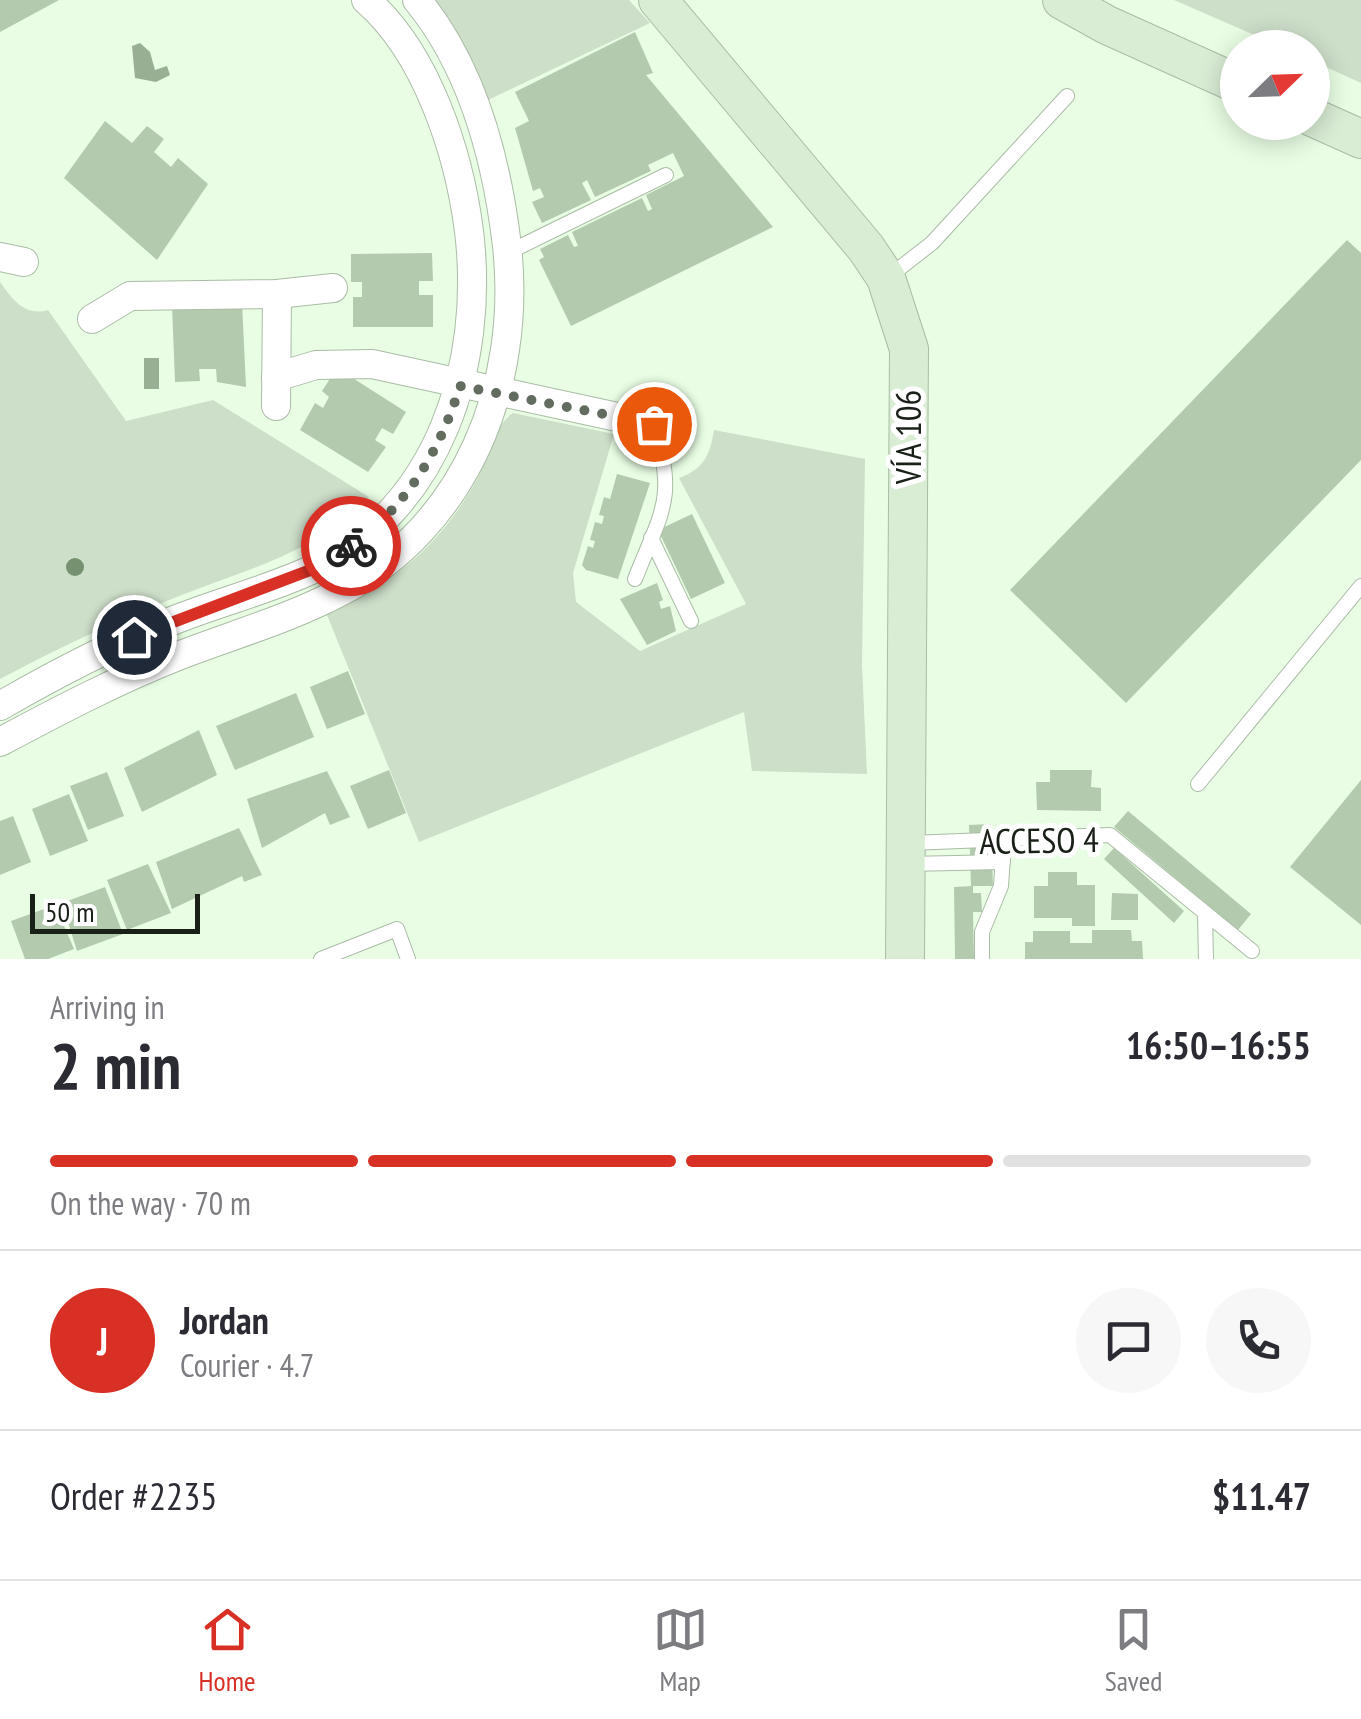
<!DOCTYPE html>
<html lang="en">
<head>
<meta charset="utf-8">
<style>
  :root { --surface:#fff; --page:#f7f7f7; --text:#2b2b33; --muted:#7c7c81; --line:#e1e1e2; --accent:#d93025 }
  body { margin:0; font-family:"PT Sans Narrow",sans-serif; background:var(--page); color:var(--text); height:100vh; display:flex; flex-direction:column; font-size:38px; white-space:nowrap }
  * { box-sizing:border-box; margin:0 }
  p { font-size:32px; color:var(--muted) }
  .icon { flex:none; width:55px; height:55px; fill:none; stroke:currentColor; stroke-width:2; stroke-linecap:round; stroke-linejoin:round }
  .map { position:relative; height:959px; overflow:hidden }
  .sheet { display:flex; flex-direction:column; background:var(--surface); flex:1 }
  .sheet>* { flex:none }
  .needle { width:65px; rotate:67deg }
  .tools { position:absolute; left:1220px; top:30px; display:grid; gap:20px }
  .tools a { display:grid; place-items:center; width:110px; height:110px; border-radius:50%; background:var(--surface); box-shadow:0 5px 25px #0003; font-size:50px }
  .scale { position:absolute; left:30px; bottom:25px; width:170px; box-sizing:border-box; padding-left:10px; border:5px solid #192018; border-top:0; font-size:28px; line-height:35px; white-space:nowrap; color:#192018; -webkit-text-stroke:8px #fff; paint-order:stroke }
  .pin { position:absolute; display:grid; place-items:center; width:85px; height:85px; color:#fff; margin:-42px; border:5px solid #fff; border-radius:50%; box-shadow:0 2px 10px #0007 }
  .courier { position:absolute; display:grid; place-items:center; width:100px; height:100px; margin:-50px; border:8px solid #d93025; border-radius:50%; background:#fff; color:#222; box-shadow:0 2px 12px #0007 }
  .head em { font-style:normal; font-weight:600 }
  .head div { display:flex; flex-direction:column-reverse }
  .head { display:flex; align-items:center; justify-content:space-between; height:170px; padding:0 50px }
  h1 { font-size:65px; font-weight:600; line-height:75px }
  .bar { display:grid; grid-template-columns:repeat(4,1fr); gap:15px 10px; align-content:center; height:120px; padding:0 50px }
  .bar i { height:12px; border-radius:8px; background:var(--line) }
  .bar .on { background:var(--accent) }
  .bar p { grid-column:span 4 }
  .line { display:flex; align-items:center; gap:25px; padding:0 50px; border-top:2px solid var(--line) }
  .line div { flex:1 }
  .round { display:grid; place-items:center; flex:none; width:105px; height:105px; border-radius:52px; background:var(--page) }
  .menu { display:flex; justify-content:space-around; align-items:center; height:140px; border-top:2px solid var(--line); background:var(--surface); font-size:28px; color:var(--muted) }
  .menu a { display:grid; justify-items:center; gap:5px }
  .menu .on { color:var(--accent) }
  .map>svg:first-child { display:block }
</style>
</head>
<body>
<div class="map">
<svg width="1361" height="959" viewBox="0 0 1361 959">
  <rect width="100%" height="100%" fill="#e9fde4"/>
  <g fill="#cddec9">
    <polygon points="435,0 629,0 650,23 486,101"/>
    <polygon points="1174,0 1361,0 1361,83 1313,61 1312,48 1282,47"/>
    <path d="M0,282c12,17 25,35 48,28l78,111 87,-21 156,97c-52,56 -127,74 -195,101 -60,24 -118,51 -174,81z"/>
    <path d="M513,413l101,21 -41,139 3,29 64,49 106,-47 -67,-126c25,-9 31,-23 35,-48l151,29 -3,206 5,109 -115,-3 -8,-59 -325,130 -92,-227c65,-31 113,-69 149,-134 11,-20 17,-55 37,-68z"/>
  </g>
  <g fill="#99af94">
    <polygon points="140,43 150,52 155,70 167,66 170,75 156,82 135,78 132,46"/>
    <rect x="144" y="358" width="15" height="31"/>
  </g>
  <g fill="#b3caae">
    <polygon points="0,0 59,0 0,32"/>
    <polygon points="635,32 653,73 646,75 773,227 571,326 539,260 544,257 540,249 568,235 574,247 578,246 572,232 642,198 648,211 652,209 646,195 684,176 673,153 648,165 651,171 595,197 587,180 582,183 591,200 542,223 532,202 544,197 540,188 533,191 515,128 529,121 515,92"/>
    <polygon points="105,121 132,143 147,126 164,139 154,152 171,167 178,158 208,184 157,260 64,178"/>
    <polygon points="1347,240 1361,253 1361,460 1126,703 1010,590"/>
    <polygon points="432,253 433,281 419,281 419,295 433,295 433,327 353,327 353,297 362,297 362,282 351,282 351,254"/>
    <polygon points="242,302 246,387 217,382 216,369 199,369 200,381 175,382 172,306 200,305 200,310 213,310 213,304"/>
    <polygon points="337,368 406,412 393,434 382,428 375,440 386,447 368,472 300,430 315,403 323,408 329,397 322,391"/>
    <polygon points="617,474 650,483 618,579 586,570 582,565 588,546 593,548 595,541 590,540 595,522 602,524 604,516 599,515 604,497 610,499"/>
    <polygon points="692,514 725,583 691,599 658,530"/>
    <polygon points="657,583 663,600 659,602 661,609 670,606 676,631 647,645 620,599"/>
    <polygon points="348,671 365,714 327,729 310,687"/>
    <polygon points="296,693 314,737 235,770 216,726"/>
    <polygon points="199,730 217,775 142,812 124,768"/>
    <polygon points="389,770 406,813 368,829 350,786"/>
    <polygon points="1050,770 1092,770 1091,787 1101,788 1101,811 1037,810 1036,782 1050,782"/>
    <polygon points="327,771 350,817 330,825 325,813 262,848 247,799"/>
    <polygon points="107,772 124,816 88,830 70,786"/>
    <polygon points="1361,780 1361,925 1290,867"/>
    <polygon points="69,794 88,841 50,856 32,809"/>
    <polygon points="1128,811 1251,914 1238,930 1114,827"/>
    <polygon points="13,816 31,862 0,875 0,821"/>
    <polygon points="991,824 993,886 971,886 969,825"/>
    <polygon points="239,828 262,875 244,882 242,876 172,909 156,862"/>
    <polygon points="1114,848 1184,911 1174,923 1104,859"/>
    <polygon points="148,864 171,913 127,930 107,880"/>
    <polygon points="1048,872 1077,872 1077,885 1095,885 1095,926 1072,926 1072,918 1034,918 1034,886 1048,886"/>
    <polygon points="973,886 973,893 981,893 982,912 973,912 974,959 955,959 954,887"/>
    <polygon points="105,887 123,934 77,951 62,903"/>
    <polygon points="1112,893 1138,894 1138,920 1111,920"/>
    <polygon points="55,905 74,949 48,959 25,959 11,921"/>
    <polygon points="1092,930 1131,930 1132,941 1142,941 1143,959 1025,959 1025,942 1033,942 1033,931 1070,931 1070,943 1092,943"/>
  </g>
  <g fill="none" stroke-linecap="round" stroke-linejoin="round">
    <g stroke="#a9bca5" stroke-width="16">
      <g id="service">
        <polyline points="507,253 666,175"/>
        <polyline points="887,278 932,243 1067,96"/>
        <polyline points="651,538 691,621"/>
        <path d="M635,579c27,-68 42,-81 19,-154"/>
        <polyline points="1198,784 1361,586"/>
        <polyline points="910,843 1110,835 1252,951"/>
        <polyline points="907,864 1003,862"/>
        <polyline points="1205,914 1206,959"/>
        <polyline points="321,959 397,929 408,959"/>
        <polyline points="982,959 982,932 1001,886 1004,842"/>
      </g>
    </g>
    <g stroke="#a9bca5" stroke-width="30">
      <g id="minor">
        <polyline points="0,257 24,262"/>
        <polyline points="92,319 130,296 277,294 333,288"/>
        <polyline points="276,377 316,365 372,364 654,425"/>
        <polyline points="276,406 277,294"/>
        <path d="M0,706c52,-30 107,-59 162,-81 49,-21 101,-33 149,-55 129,-60 174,-207 158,-339 -10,-78 -42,-178 -103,-231"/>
        <path d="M0,742c58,-31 117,-62 178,-86 54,-21 111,-37 162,-64 127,-67 182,-207 167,-346 -10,-85 -34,-178 -90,-246"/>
      </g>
    </g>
    <g stroke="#a9bca5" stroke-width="40">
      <g id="secondary">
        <polyline points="658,0 866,248 886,278 909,349 905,959"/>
        <polyline points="1062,0 1107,25 1238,84"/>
        <polyline points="1312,117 1361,139"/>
      </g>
    </g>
    <use href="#service" stroke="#fff" stroke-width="14"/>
    <use href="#minor" stroke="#fff" stroke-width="28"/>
    <use href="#secondary" stroke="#d9ecd4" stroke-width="38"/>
  </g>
  <circle fill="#76916f" cx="75" cy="567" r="9"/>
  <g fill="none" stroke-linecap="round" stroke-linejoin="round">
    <path stroke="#626d5f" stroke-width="10" stroke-dasharray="0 18" d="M351,546c56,-40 89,-95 109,-160l194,38"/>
    <polyline stroke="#d93025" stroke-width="12" points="134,637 313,569 351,546"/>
  </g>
  <g text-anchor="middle" stroke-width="10" stroke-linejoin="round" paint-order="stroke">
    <g font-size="35" fill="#192018" stroke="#fff">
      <text transform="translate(909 437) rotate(-90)" y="12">VÍA 106</text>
      <text transform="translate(1039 841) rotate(-1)" y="12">ACCESO 4</text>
    </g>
  </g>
</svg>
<div class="tools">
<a><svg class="needle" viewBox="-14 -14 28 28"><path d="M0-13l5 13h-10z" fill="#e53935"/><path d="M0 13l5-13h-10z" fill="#7c7c81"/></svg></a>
</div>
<div class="scale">50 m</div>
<div class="pin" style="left:654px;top:424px;background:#ea580c"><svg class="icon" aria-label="bag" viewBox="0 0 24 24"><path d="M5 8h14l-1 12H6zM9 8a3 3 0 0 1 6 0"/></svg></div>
<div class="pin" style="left:134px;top:637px;background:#1f2937"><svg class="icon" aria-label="home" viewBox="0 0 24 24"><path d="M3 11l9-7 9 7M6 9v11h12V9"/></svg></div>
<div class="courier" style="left:351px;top:546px"><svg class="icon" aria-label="bike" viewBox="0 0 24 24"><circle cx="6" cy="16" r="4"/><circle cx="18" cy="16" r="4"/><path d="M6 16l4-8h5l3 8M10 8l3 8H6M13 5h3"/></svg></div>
</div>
<section class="sheet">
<div class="head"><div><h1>2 min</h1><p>Arriving in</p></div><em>16:50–16:55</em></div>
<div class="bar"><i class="on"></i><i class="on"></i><i class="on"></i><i></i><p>On the way · 70 m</p></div>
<div class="line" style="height:180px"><b class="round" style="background:var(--accent);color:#fff">J</b><div><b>Jordan</b><p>Courier · 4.7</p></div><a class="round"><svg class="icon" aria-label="chat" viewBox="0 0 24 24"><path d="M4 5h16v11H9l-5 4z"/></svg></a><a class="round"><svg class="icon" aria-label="phone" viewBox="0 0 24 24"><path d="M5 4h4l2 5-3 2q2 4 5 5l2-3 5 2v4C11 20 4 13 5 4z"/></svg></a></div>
<div class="line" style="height:130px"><div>Order #2235</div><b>$11.47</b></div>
</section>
<nav class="menu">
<a class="on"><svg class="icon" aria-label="home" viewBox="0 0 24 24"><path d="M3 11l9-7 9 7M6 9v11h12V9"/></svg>Home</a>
<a><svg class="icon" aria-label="map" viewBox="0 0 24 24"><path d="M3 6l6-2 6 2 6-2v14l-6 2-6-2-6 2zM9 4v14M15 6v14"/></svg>Map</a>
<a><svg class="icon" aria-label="saved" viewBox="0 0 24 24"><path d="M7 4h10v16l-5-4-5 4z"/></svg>Saved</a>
</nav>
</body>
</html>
